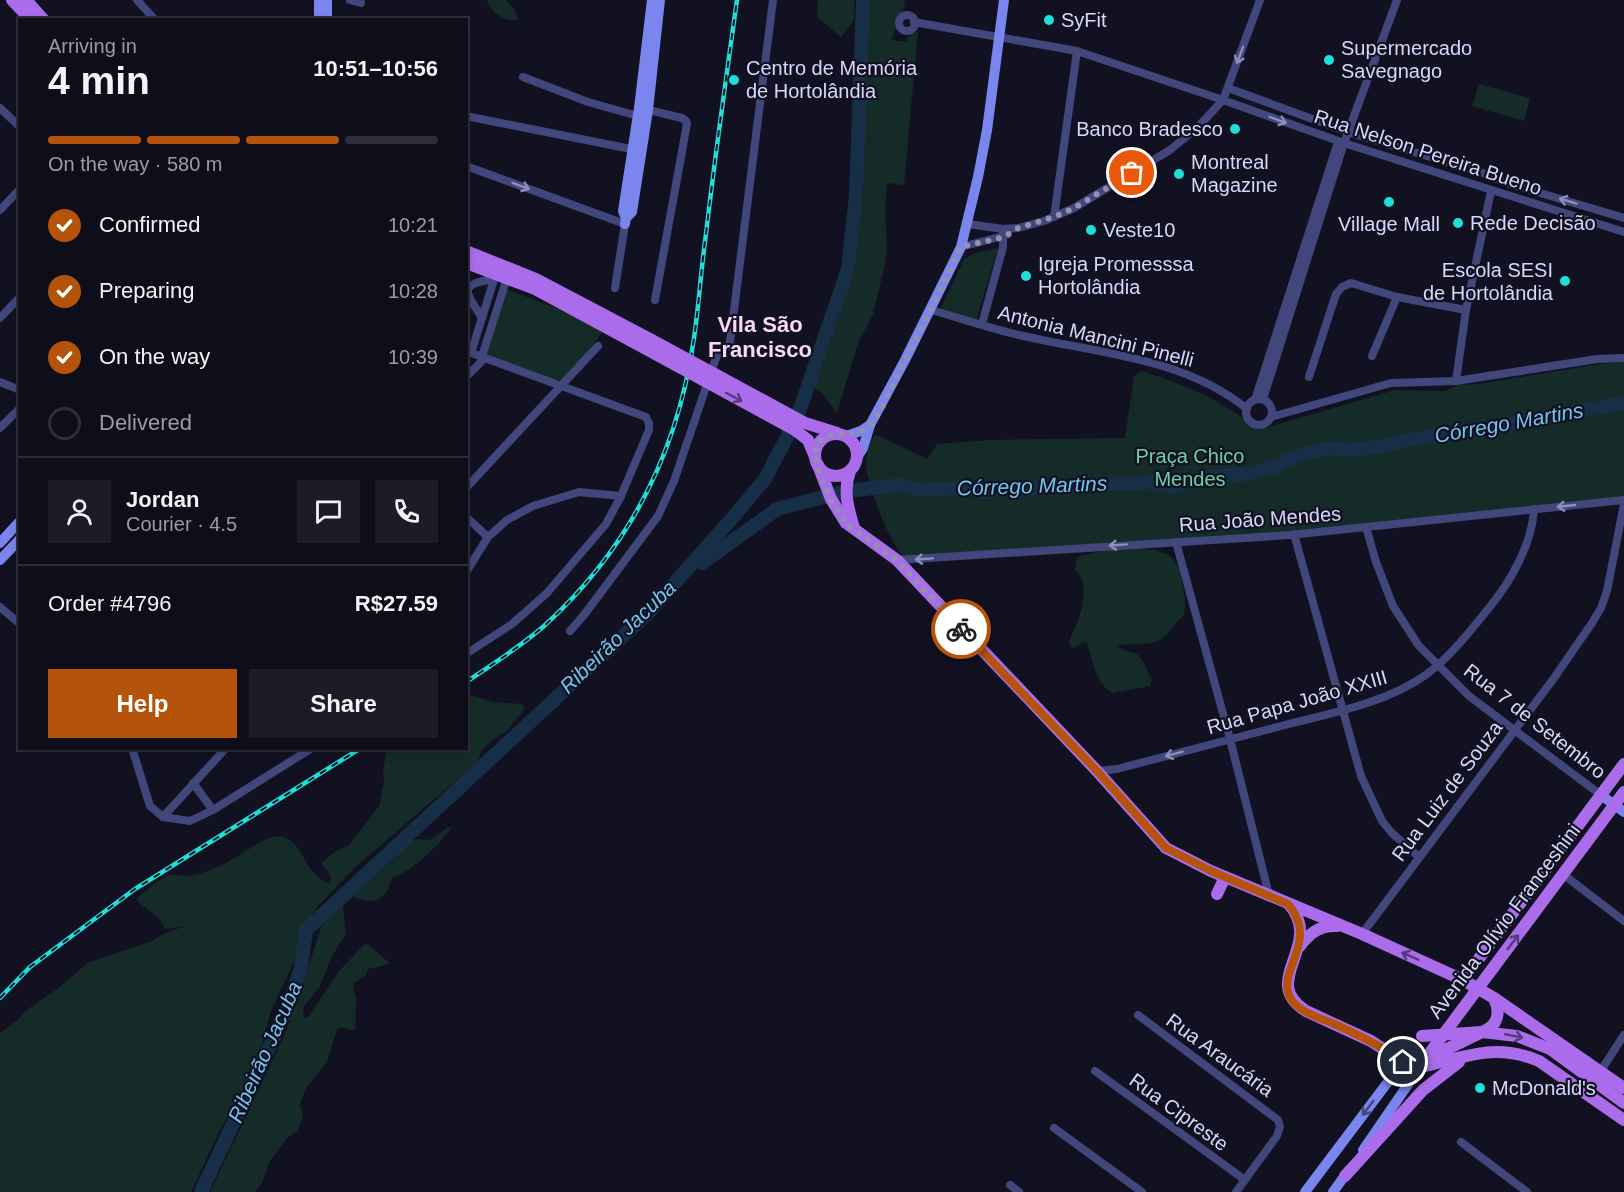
<!DOCTYPE html>
<html lang="en">
<head>
<meta charset="utf-8">
<style>
  :root { --surface:#0e0d1a; --page:#1c1b27; --text:#f1f3f6; --muted:#9b9ca2; --line:#2e2d39; --accent:#b45309 }
  body { margin:0; font-family:Helvetica,sans-serif; background:var(--page); color:var(--text); height:100vh; display:flex; flex-direction:column; font-size:22px; white-space:nowrap }
  * { box-sizing:border-box; margin:0 }
  p { font-size:20px; color:var(--muted) }
  .icon { flex:none; width:33px; height:33px; fill:none; stroke:currentColor; stroke-width:2; stroke-linecap:round; stroke-linejoin:round }
  .map { position:relative; flex:1; overflow:hidden }
  .panel { position:absolute; left:18px; top:18px; width:450px; height:732px; display:flex; flex-direction:column; background:var(--surface); border-radius:0px; box-shadow:0 3px 9px #0003,0 0 0 2px var(--line) }
  .panel>* { flex:none }
  .pin { position:absolute; display:grid; place-items:center; width:51px; height:51px; color:#fff; margin:-26px; border:3px solid #fff; border-radius:50%; box-shadow:0 2px 6px #0007 }
  .courier { position:absolute; display:grid; place-items:center; width:60px; height:60px; margin:-30px; border:4px solid #b45309; border-radius:50%; background:#fff; color:#222; box-shadow:0 2px 8px #0007 }
  .summary em { font-style:normal; font-weight:800 }
  .summary div { display:flex; flex-direction:column-reverse }
  .summary { display:flex; align-items:center; justify-content:space-between; height:102px; padding:0 30px }
  h1 { font-size:39px; font-weight:800; line-height:45px }
  .bar { display:grid; grid-template-columns:repeat(4,1fr); gap:9px 6px; align-content:center; height:72px; padding:0 30px }
  .bar i { height:8px; border-radius:4px; background:var(--line) }
  .bar .on { background:var(--accent) }
  .bar p { grid-column:span 4 }
  .line { display:flex; align-items:center; gap:15px; padding:0 30px; border-top:2px solid var(--line) }
  .line div { flex:1 }
  .round { display:grid; place-items:center; flex:none; width:63px; height:63px; border-radius:0px; background:var(--page) }
  ol { padding:0 30px; list-style:none }
  li { display:flex; align-items:center; gap:18px; height:66px }
  li p { margin-inline-start:auto }
  li .icon { padding:6px; border-radius:50%; background:var(--accent); color:#fff; stroke-width:4 }
  li:last-child { color:var(--muted) }
  li i { width:33px; height:33px; border:3px solid var(--line); border-radius:50% }
  .cta { display:flex; gap:12px; margin-top:auto; padding:12px 30px }
  .cta a { flex:1; height:69px; border-radius:0px; background:var(--accent); color:#fff; font-size:24px; font-weight:800; line-height:69px; text-align:center }
  .cta a+a { background:var(--page); color:var(--text) }
  .map>svg:first-child { display:block }
</style>
</head>
<body>
<div class="map">
<svg width="1624" height="1192" viewBox="0 0 1624 1192">
  <rect width="100%" height="100%" fill="#121122"/>
  <g fill="#152b27">
    <path d="M487,0h19l9,10 3,10c-12,2 -28,-7 -31,-20z"/>
    <polygon points="818,0 854,0 854,20 841,37 817,17"/>
    <path d="M867,0h38c-2,15 -10,25 -13,40l14,2 2,-5 10,-6 -14,154 -17,-2 -2,23 2,44 -4,23 -10,41 -15,29 -21,70 -15,-20 -10,-6 41,-121 4,-22 9,-192z"/>
    <polygon points="1479,84 1530,98 1524,121 1472,106"/>
    <polygon points="998,248 976,321 939,312 964,259 976,253"/>
    <polygon points="506,289 606,327 575,369 563,380 550,379 486,354"/>
    <path d="M1624,362v135l-298,32 -421,29c-15,-13 -38,-73 -39,-93 0,-12 3,-21 9,-31l52,25 10,-15 53,-4 135,-2 9,-62 7,-5c43,13 82,29 117,59l137,-40 49,1 15,-6 19,-1 122,-20z"/>
    <path d="M1138,548c29,3 42,7 45,39 2,10 3,20 1,29 -10,5 -11,14 -20,21 -12,10 -32,6 -47,8 9,8 10,5 19,9 7,3 12,19 16,26l-2,6 -38,7c-17,-11 -19,-32 -25,-51h-3l-12,7 -3,-5c1,-9 6,-15 9,-23 5,-15 11,-41 -3,-51l2,-13 34,-8z"/>
    <path d="M470,695l23,7 28,2 3,3 -1,4 -16,20 -15,9 -11,11 -5,18 -10,3 -113,97 -35,37 -13,20 -11,36 -23,49 -8,30 -13,35 -30,54 -29,62h-191v-159l18,-13 7,-9 35,-24 27,-24 65,-22 11,-7 22,-8 -20,3 -6,-11 -21,-16 -1,-4c9,-7 19,-17 30,-22 7,-3 15,1 22,0 24,-4 43,-16 63,-29 9,-6 23,-14 34,-9 17,6 19,37 43,45l2,-4 -3,-8 -7,-8 15,-12 13,-6 30,-39 5,-23 -1,-13 4,-21 79,-1 1,-52z"/>
    <path d="M452,827c-15,20 -37,42 -61,52 -5,25 -20,25 -40,17l-6,4 -2,8 3,26 -14,22 -13,32 -15,18 -1,12 5,-1 31,-46 26,-27c9,2 14,12 23,17l1,3 -21,5 -2,6 -12,8 -1,5 3,10 -1,31 -4,1 -11,-3 -3,3 -10,32 -21,26 -4,10 -2,6 3,11 -5,16 -11,7 -17,23 -8,22 -7,9h-45l74,-156 18,-47 19,-62 14,-20 18,-18 38,-31 7,-10 18,-9 13,1 18,-12z"/>
  </g>
  <g fill="none" stroke-linecap="round" stroke-linejoin="round">
    <g stroke="#162f46" stroke-width="14">
      <polyline points="702,563 777,509 847,491 900,485 917,490 967,488 985,491 1149,482 1173,487 1208,476 1246,474 1277,466 1297,456 1328,448 1353,450 1383,446 1408,440 1472,431 1624,403"/>
      <polyline points="201,1192 287,1009 301,968 306,930 650,611 734,516 765,479 787,437 800,409 848,269 856,195 863,0"/>
    </g>
    <g stroke="#42477b" stroke-width="8">
      <polyline points="137,0 155,20"/>
      <polyline points="350,0 361,3"/>
      <circle cx="907" cy="23" r="8"/>
      <polyline points="914,22 1077,51 1223,100 1344,143 1624,232"/>
      <polyline points="523,77 588,102 638,116"/>
      <polyline points="1228,88 1348,132 1486,174 1510,184 1624,218"/>
      <polyline points="0,108 20,127"/>
      <polyline points="644,109 682,118 686,121 687,124 655,300"/>
      <polyline points="466,116 636,150"/>
      <polyline points="466,166 625,224 615,288"/>
      <polyline points="0,210 20,189"/>
      <polyline points="1054,217 1077,51"/>
      <polyline points="968,224 1003,229 1018,228 1044,221 1074,208 1170,150 1198,127 1223,100 1260,0"/>
      <polyline points="961,247 1007,235"/>
      <path d="M931,310c29,8 58,18 88,25 76,18 165,22 228,74"/>
      <polyline points="0,318 20,297"/>
      <path d="M482,318c-15,-25 -27,-33 12,-39"/>
      <polyline points="982,324 1003,247 1003,229"/>
      <polyline points="466,351 646,417 649,423 649,430 621,496 606,524 547,593 512,624 466,654"/>
      <polyline points="471,353 497,270"/>
      <polyline points="482,356 508,275"/>
      <polyline points="1372,356 1397,297"/>
      <polyline points="466,377 485,358"/>
      <polyline points="1309,377 1336,294 1342,287 1351,283 1397,297 1466,310"/>
      <polyline points="1456,381 1466,310 1491,191"/>
      <polyline points="0,382 20,390"/>
      <polyline points="1263,399 1344,143 1397,0"/>
      <circle cx="1259" cy="412" r="13"/>
      <polyline points="1255,400 1338,142"/>
      <polyline points="1271,417 1391,383 1456,381 1597,359 1624,358"/>
      <polyline points="0,428 20,408"/>
      <polyline points="466,488 598,346"/>
      <polyline points="466,517 488,537"/>
      <polyline points="1366,527 1376,562 1393,606 1419,646 1469,696 1601,795"/>
      <polyline points="1294,534 1361,776 1382,821 1392,833 1419,857"/>
      <polyline points="1176,542 1230,739 1269,895"/>
      <polyline points="897,560 1290,535 1624,500"/>
      <polyline points="466,572 488,537 507,520 533,506 579,492 621,496"/>
      <polyline points="0,607 20,624"/>
      <polyline points="570,631 584,615 658,516 674,481 717,355 727,347 730,342 773,0"/>
      <polyline points="132,748 150,806 163,817 190,821 213,810 312,748"/>
      <path d="M1097,771l20,-2c56,-15 112,-29 168,-44 47,-12 102,-22 142,-51 24,-18 43,-43 62,-66 22,-27 43,-64 45,-99"/>
      <polyline points="193,783 213,810"/>
      <polyline points="163,817 226,748"/>
      <polyline points="1564,875 1624,921"/>
      <polyline points="1362,934 1554,678 1592,623 1601,608 1607,591 1624,504"/>
      <polyline points="1138,1015 1278,1120 1280,1127 1277,1136 1236,1192"/>
      <polyline points="1095,1071 1245,1180"/>
      <polyline points="1600,1072 1624,1035"/>
      <polyline points="1054,1128 1142,1192"/>
      <polyline points="1461,1142 1527,1192"/>
      <polyline points="1010,1185 1019,1192"/>
    </g>
    <g stroke="#7a86ed" stroke-width="10">
      <polyline points="327,0 327,20"/>
      <polyline points="319,20 319,0"/>
      <polyline points="626,218 623,211 639,108 652,0"/>
      <polyline points="625,224 626,218 632,212 648,110 660,0"/>
      <polyline points="846,436 861,431 870,425"/>
      <polyline points="858,456 863,448 870,425 905,360 961,247 978,177 987,130 1004,0"/>
      <polyline points="0,543 20,521"/>
      <polyline points="0,560 20,539"/>
      <polyline points="1601,795 1624,812"/>
      <polyline points="1363,1150 1420,1067"/>
      <polyline points="1305,1192 1403,1062"/>
      <polyline points="1333,1192 1349,1170"/>
    </g>
    <g stroke="#ab6ceb" stroke-width="12">
      <polyline points="12,0 31,20"/>
      <polyline points="26,0 44,20"/>
      <polyline points="466,251 536,279 650,339"/>
      <polyline points="466,263 535,289 646,349"/>
      <polyline points="735,385 805,423 837,433"/>
      <polyline points="795,430 808,440 815,457"/>
      <circle cx="836" cy="455" r="21"/>
      <polyline points="818,465 831,499 846,523 897,560 1097,771 1166,848 1211,871 1362,934 1463,980 1494,998 1624,1088"/>
      <path d="M850,471c-7,20 -2,37 4,57"/>
      <polyline points="1217,894 1225,877"/>
      <path d="M1289,904c36,42 -31,77 17,107l65,30 32,21 17,5 25,-17 37,-18 35,4 33,13 74,54"/>
      <path d="M1299,947c10,-13 20,-22 38,-21"/>
      <polyline points="1463,980 1624,764"/>
      <path d="M1422,1036l60,-4c16,-6 19,-19 12,-34"/>
      <polyline points="1426,1058 1624,792"/>
      <path d="M1425,1066c43,-10 71,-23 114,-5l85,59"/>
      <polyline points="1345,1176 1423,1090 1459,1062"/>
    </g>
    <g stroke="#1edfd9" stroke-width="4.5">
      <g id="rail">
        <path d="M466,682c27,-18 54,-35 78,-56 85,-77 134,-174 150,-288 5,-34 7,-69 12,-104 9,-78 20,-156 31,-234"/>
        <polyline points="0,998 30,967 135,889 361,748"/>
      </g>
    </g>
    <use href="#rail" stroke="#121122" stroke-width="2" stroke-dasharray="7" stroke-linecap="butt"/>
    <g stroke="#ab6ceb" stroke-width="12">
      <polyline points="650,339 735,385"/>
      <polyline points="646,349 795,430"/>
    </g>
  </g>
  <defs><path id="oneway-shaft" d="M-6 0H5M1.5-3L5.5 0L1.5 3" fill="none" stroke-width="1.6" stroke-linecap="round" stroke-linejoin="round" transform="scale(1.5)"/></defs>
  <g stroke="#8c8fba">
    <use href="#oneway-shaft" transform="translate(1240 55) rotate(110)"/>
    <use href="#oneway-shaft" transform="translate(1278 120) rotate(20)"/>
    <use href="#oneway-shaft" transform="translate(521 186) rotate(21)"/>
    <use href="#oneway-shaft" transform="translate(1568 201) rotate(-163)"/>
    <use href="#oneway-shaft" transform="translate(1566 506) rotate(174)"/>
    <use href="#oneway-shaft" transform="translate(1118 545) rotate(176)"/>
    <use href="#oneway-shaft" transform="translate(924 559) rotate(176)"/>
    <use href="#oneway-shaft" transform="translate(1174 754) rotate(165)"/>
  </g>
  <g stroke="#573a7c">
    <use href="#oneway-shaft" transform="translate(734 397) rotate(28)"/>
    <use href="#oneway-shaft" transform="translate(1513 942) rotate(-53)"/>
    <use href="#oneway-shaft" transform="translate(1410 956) rotate(-156)"/>
    <use href="#oneway-shaft" transform="translate(1514 1036) rotate(11)"/>
  </g>
  <use stroke="#41467d" href="#oneway-shaft" transform="translate(1368 1108) rotate(127)"/>
  <g fill="none" stroke-linecap="round" stroke-linejoin="round">
    <path stroke="#9292ae" stroke-width="6" stroke-dasharray="0 10.8" d="M961,629l-64,-69 -48,-34c-14,-15 -38,-60 -32,-80 14,-23 37,-1 55,-23 11,-14 18,-33 26,-49 22,-42 43,-85 63,-127l43,-10 14,-9 36,-11 20,-9 58,-35"/>
    <path stroke="#b45309" stroke-width="8" d="M961,629l136,142 69,77 45,23 77,33c36,42 -23,73 9,102 10,9 26,13 37,18 25,11 48,22 69,38"/>
  </g>
  <g fill="#1edfd9" stroke="#121122" stroke-width="2">
    <circle cx="1049" cy="20" r="6"/>
    <circle cx="1329" cy="60" r="6"/>
    <circle cx="734" cy="80" r="6"/>
    <circle cx="1235" cy="129" r="6"/>
    <circle cx="1179" cy="174" r="6"/>
    <circle cx="1389" cy="202" r="6"/>
    <circle cx="1458" cy="223" r="6"/>
    <circle cx="1091" cy="230" r="6"/>
    <circle cx="1026" cy="276" r="6"/>
    <circle cx="1565" cy="281" r="6"/>
    <circle cx="1480" cy="1088" r="6"/>
  </g>
  <g text-anchor="middle" stroke-width="4.5" stroke-linejoin="round" paint-order="stroke">
    <g font-size="20" fill="#d7d7fa" stroke="#121122" text-anchor="start">
      <text x="1061" y="27">SyFit</text>
      <text x="1341" y="55">Supermercado<tspan x="1341" dy="23">Savegnago</tspan></text>
      <text x="746" y="75">Centro de Memória<tspan x="746" dy="23">de Hortolândia</tspan></text>
      <text x="1223" y="136" text-anchor="end">Banco Bradesco</text>
      <text x="1191" y="169">Montreal<tspan x="1191" dy="23">Magazine</tspan></text>
      <text x="1470" y="230">Rede Decisão</text>
      <text x="1389" y="231" text-anchor="middle">Village Mall</text>
      <text x="1103" y="237">Veste10</text>
      <text x="1038" y="271">Igreja Promesssa<tspan x="1038" dy="23">Hortolândia</tspan></text>
      <text x="1553" y="277" text-anchor="end">Escola SESI<tspan x="1553" dy="23">de Hortolândia</tspan></text>
      <text x="1492" y="1095">McDonald's</text>
    </g>
    <g font-size="20" fill="#d7d7fa" stroke="#121122">
      <text transform="translate(1428 152) rotate(18)" y="7">Rua Nelson Pereira Bueno</text>
      <text transform="translate(1096 336) rotate(14)" y="7">Antonia Mancini Pinelli</text>
      <text transform="translate(1260 519) rotate(-4)" y="7">Rua João Mendes</text>
      <text transform="translate(1297 702) rotate(-16)" y="7">Rua Papa João XXIII</text>
      <text transform="translate(1535 721) rotate(38)" y="7">Rua 7 de Setembro</text>
      <text transform="translate(1447 791) rotate(-53)" y="7">Rua Luiz de Souza</text>
      <text transform="translate(1504 921) rotate(-53)" y="7">Avenida Olívio Franceshini</text>
      <text transform="translate(1220 1055) rotate(36)" y="7">Rua Araucária</text>
      <text transform="translate(1179 1112) rotate(36)" y="7">Rua Cipreste</text>
    </g>
    <g font-size="20" fill="#6cd0aa" stroke="#121122">
      <text x="1190" y="463">Praça Chico<tspan x="1190" dy="23">Mendes</tspan></text>
    </g>
    <g font-size="21" font-style="italic" fill="#72c4ec" stroke="#121122">
      <text transform="translate(1509 423) rotate(-10)" y="7">Córrego Martins</text>
      <text transform="translate(1032 486) rotate(-2)" y="7">Córrego Martins</text>
      <text transform="translate(618 637) rotate(-44)" y="7">Ribeirão Jacuba</text>
      <text transform="translate(265 1052) rotate(-66)" y="7">Ribeirão Jacuba</text>
    </g>
    <g font-size="22" font-weight="bold" fill="#fad9f2" stroke="#121122">
      <text x="760" y="332">Vila São<tspan x="760" dy="25">Francisco</tspan></text>
    </g>
  </g>
</svg>
<div class="pin" style="left:1132px;top:173px;background:#ea580c"><svg class="icon" aria-label="bag" viewBox="0 0 24 24"><path d="M5 8h14l-1 12H6zM9 8a3 3 0 0 1 6 0"/></svg></div>
<div class="pin" style="left:1403px;top:1062px;background:#1f2937"><svg class="icon" aria-label="home" viewBox="0 0 24 24"><path d="M3 11l9-7 9 7M6 9v11h12V9"/></svg></div>
<div class="courier" style="left:961px;top:629px"><svg class="icon" aria-label="bike" viewBox="0 0 24 24"><circle cx="6" cy="16" r="4"/><circle cx="18" cy="16" r="4"/><path d="M6 16l4-8h5l3 8M10 8l3 8H6M13 5h3"/></svg></div>
<section class="panel">
<div class="summary"><div><h1>4 min</h1><p>Arriving in</p></div><em>10:51–10:56</em></div>
<div class="bar"><i class="on"></i><i class="on"></i><i class="on"></i><i></i><p>On the way · 580 m</p></div>
<ol>
<li><svg class="icon" aria-label="check" viewBox="0 0 24 24"><path d="M5 12l5 5 9-10"/></svg>Confirmed<p>10:21</p></li>
<li><svg class="icon" aria-label="check" viewBox="0 0 24 24"><path d="M5 12l5 5 9-10"/></svg>Preparing<p>10:28</p></li>
<li><svg class="icon" aria-label="check" viewBox="0 0 24 24"><path d="M5 12l5 5 9-10"/></svg>On the way<p>10:39</p></li>
<li><i></i>Delivered</li>
</ol>
<div class="line" style="height:108px"><a class="round"><svg class="icon" aria-label="person" viewBox="0 0 24 24"><circle cx="12" cy="8" r="4"/><path d="M4 21q1-7 8-7t8 7"/></svg></a><div><b>Jordan</b><p>Courier · 4.5</p></div><a class="round"><svg class="icon" aria-label="chat" viewBox="0 0 24 24"><path d="M4 5h16v11H9l-5 4z"/></svg></a><a class="round"><svg class="icon" aria-label="phone" viewBox="0 0 24 24"><path d="M5 4h4l2 5-3 2q2 4 5 5l2-3 5 2v4C11 20 4 13 5 4z"/></svg></a></div>
<div class="line" style="height:78px"><div>Order #4796</div><b>R$27.59</b></div>
<div class="cta"><a>Help</a><a>Share</a></div>
</section>
</div>
</body>
</html>
